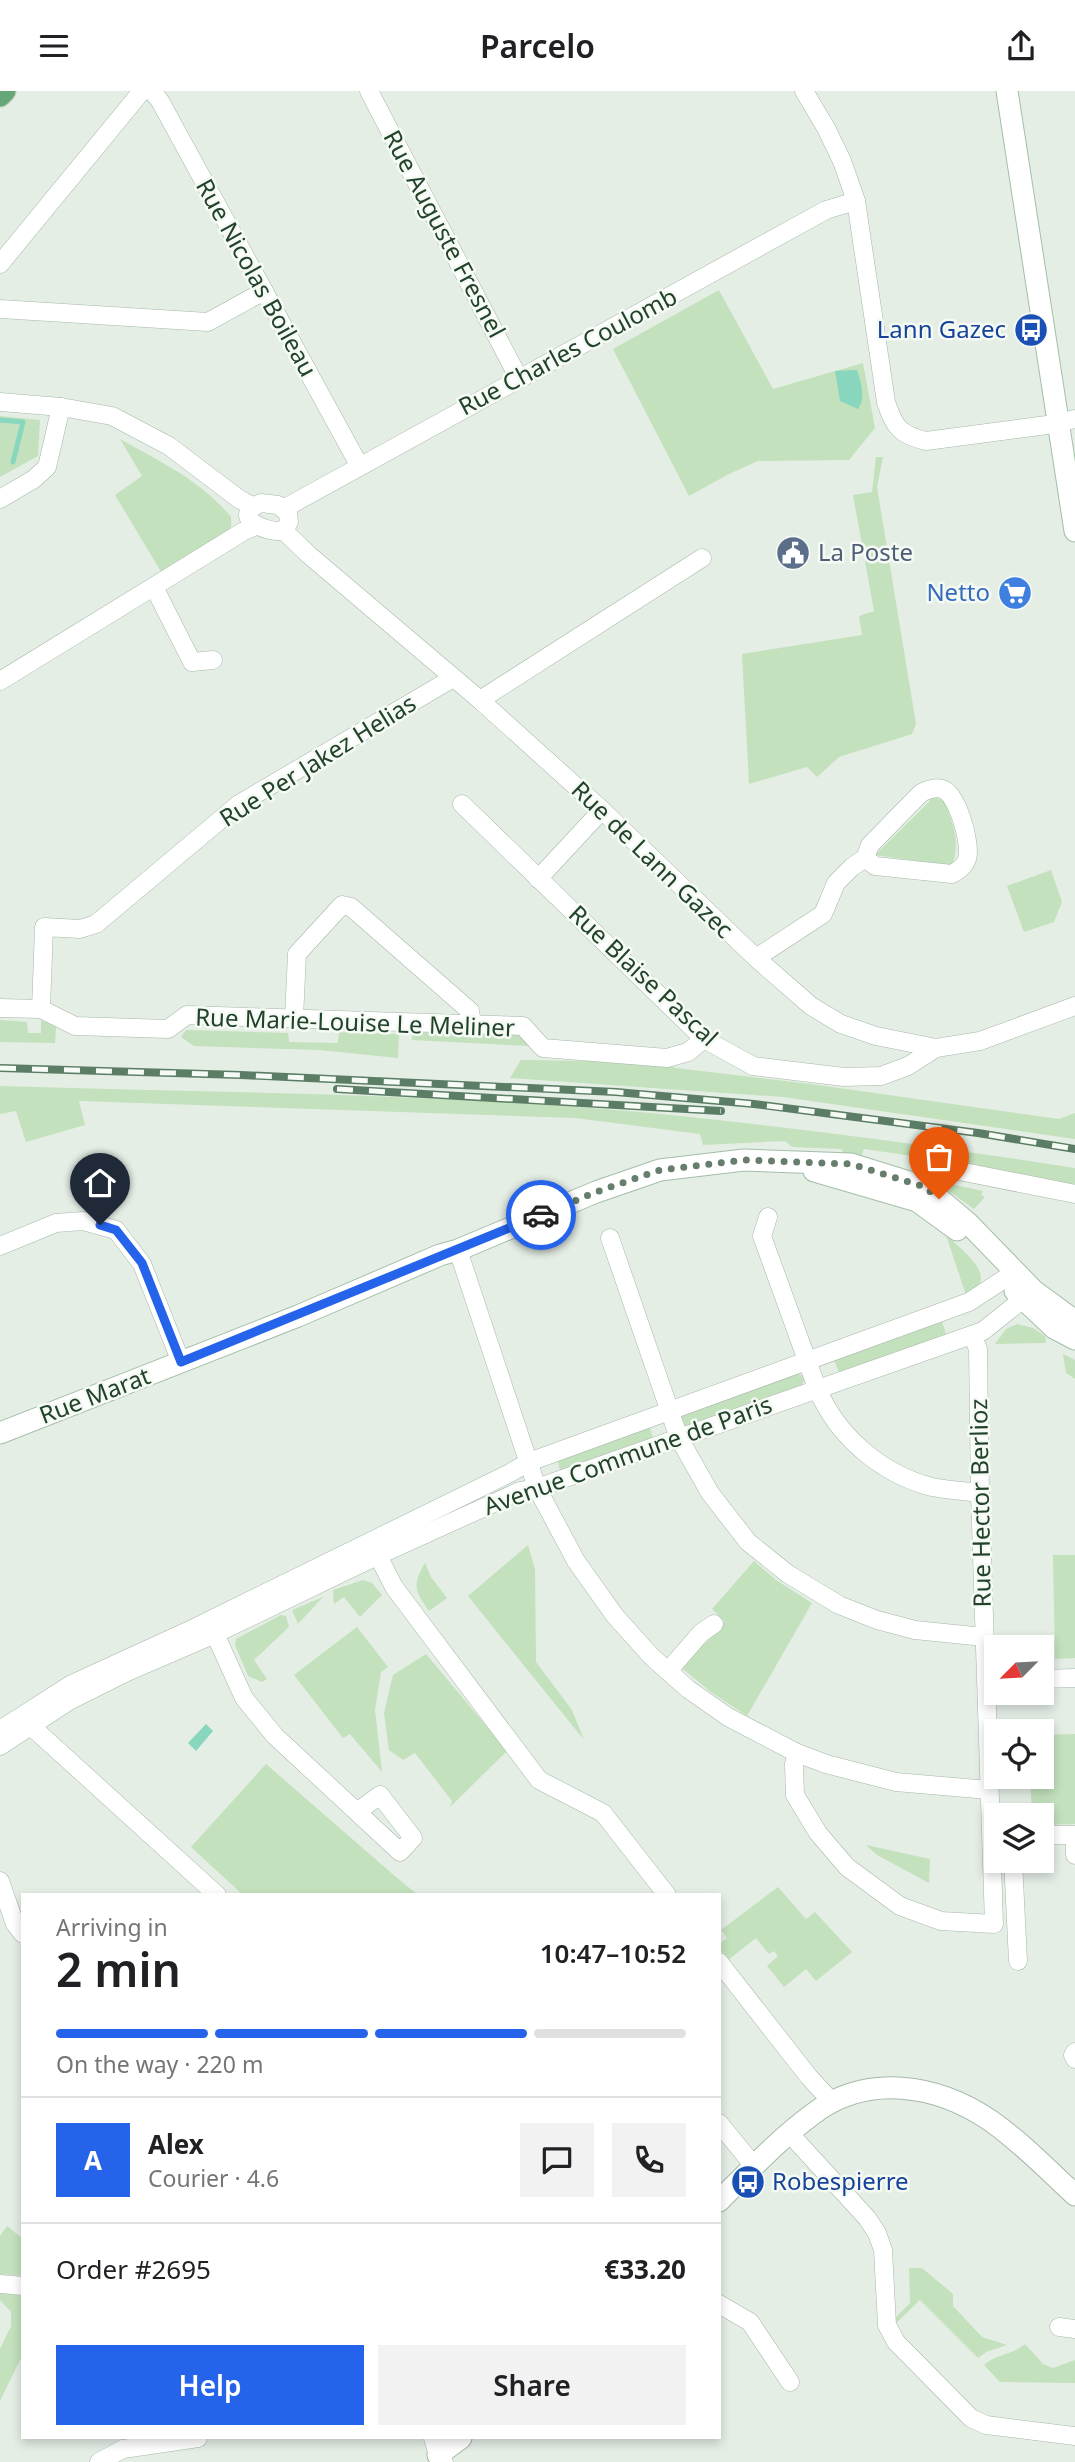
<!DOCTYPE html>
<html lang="en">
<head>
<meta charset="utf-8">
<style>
  :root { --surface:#fff; --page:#f2f2f2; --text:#202124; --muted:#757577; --line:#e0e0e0; --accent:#2563eb }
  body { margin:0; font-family:"Noto Sans",sans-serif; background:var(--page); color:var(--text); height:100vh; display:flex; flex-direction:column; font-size:26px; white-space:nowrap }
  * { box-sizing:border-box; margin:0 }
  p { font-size:23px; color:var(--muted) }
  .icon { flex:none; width:38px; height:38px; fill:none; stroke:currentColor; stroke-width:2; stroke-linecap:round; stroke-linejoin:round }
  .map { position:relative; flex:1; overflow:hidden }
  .panel { position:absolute; left:21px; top:1802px; width:700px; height:546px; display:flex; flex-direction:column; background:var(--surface); border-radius:0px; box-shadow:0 4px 10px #0003 }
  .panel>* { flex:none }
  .needle { width:46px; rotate:246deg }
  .buttons { position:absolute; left:984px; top:1544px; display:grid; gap:14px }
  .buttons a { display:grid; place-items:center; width:70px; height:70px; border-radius:0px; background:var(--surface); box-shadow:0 4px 10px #0003; font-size:35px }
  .pin { position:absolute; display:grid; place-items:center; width:60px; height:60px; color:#fff; margin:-72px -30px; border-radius:50% 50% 50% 0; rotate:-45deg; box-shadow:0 0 7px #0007 }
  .pin .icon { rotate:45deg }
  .courier { position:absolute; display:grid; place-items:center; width:70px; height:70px; margin:-35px; border:5px solid #2563eb; border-radius:50%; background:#fff; color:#222; box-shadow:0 2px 9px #0007 }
  .head em { font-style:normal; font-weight:600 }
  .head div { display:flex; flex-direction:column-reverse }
  .head { display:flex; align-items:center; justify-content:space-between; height:119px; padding:0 35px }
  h1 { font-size:46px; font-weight:600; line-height:52px }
  .bar { display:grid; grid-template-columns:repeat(4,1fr); gap:10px 7px; align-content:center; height:84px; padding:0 35px }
  .bar i { height:9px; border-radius:5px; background:var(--line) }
  .bar .on { background:var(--accent) }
  .bar p { grid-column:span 4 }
  .line { display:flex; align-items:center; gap:18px; padding:0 35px; border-top:2px solid var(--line) }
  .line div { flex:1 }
  .round { display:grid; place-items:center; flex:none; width:74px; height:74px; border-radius:0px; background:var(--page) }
  .cta { display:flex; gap:14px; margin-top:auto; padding:14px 35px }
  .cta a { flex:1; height:80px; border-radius:0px; background:var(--accent); color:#fff; font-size:28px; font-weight:600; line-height:80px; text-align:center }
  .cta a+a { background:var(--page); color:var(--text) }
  header { display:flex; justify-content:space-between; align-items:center; height:91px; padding:0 35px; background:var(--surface); font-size:32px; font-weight:600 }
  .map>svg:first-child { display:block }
</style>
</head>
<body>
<header><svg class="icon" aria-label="menu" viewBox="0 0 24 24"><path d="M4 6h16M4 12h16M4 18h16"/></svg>Parcelo<svg class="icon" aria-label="share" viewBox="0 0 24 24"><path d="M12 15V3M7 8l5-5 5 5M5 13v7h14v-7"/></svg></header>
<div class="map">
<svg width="1075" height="2371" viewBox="0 0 1075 2371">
  <rect width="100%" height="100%" fill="#e4eee5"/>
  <g fill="#c3e1bc">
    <polygon points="719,199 773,298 863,272 875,337 849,369 758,370 729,383 689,405 613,258"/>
    <polygon points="0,325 40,329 38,365 0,386"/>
    <path d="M120,348c39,22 82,42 111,78v10l-7,9 -61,39 -48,-80 27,-19z"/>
    <polygon points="876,366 883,366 877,396 916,633 912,643 839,666 817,686 807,676 749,693 742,563 862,544 859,525 874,520 853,404 872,401"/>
    <path d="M932,704l13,7c8,23 16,40 7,64l-77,-11 54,-53z"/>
    <polygon points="1051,779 1062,811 1054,831 1024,841 1007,795"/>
    <polygon points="0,929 27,931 28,942 41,942 41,930 50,931 56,936 55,952 0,951"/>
    <polygon points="186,939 288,942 289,951 338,952 339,941 399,943 398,967 319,959 194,955 181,946"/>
    <polygon points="412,941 521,943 528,955 412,949"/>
    <polygon points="521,969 660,971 676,977 818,994 1059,1028 1075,1022 1075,1048 783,1006 510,987"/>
    <path d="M0,995c224,7 449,7 672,29 135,14 269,32 403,53v18l-136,-25 -11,4 -2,-7 -62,-9 -3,8 -18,-3 -1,-5 -50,-2 -7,-6 -82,4 -3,-11 -125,-16 -496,-17 6,24 -59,17 -10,-31 -16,3z"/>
    <polygon points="946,1092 983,1100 981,1104 985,1106 974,1118 943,1096"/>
    <path d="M946,1144c16,15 57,44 20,60z"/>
    <polygon points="941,1228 947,1246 840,1284 833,1266"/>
    <polygon points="1017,1233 1033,1237 1045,1245 1046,1252 995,1253 1006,1238"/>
    <polygon points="1063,1263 1075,1269 1075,1288 1066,1282"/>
    <polygon points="794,1282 802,1284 804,1290 801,1297 690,1336 684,1334 682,1328 683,1321"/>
    <polygon points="649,1334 654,1350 561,1382 556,1365"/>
    <polygon points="528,1454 535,1478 536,1571 572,1619 584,1649 468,1505"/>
    <polygon points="1053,1464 1075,1464 1075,1567 1055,1568"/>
    <polygon points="754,1470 776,1489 812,1512 747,1625 711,1601 679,1575 721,1538 724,1530 712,1518"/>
    <path d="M425,1472l6,14 16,21 -18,13c-14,-20 -17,-26 -4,-48z"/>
    <polygon points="363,1489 372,1492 382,1504 360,1526 344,1506 334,1513 333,1499"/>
    <polygon points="323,1506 298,1533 292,1519"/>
    <polygon points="281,1524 286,1525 289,1536 254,1569 267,1588 262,1591 248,1585 235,1554 236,1548"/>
    <polygon points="357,1536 388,1576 381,1581 375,1619 382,1681 350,1643 343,1647 294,1584"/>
    <polygon points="426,1563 507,1660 450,1716 452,1710 415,1662 403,1669 389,1659 384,1622 393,1584"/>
    <polygon points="1075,1643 1075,1733 1041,1734 1041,1724 1032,1724 1030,1685 1041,1685 1041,1644"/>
    <polygon points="266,1673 396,1786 418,1804 243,1804 191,1756"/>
    <polygon points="866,1754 930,1768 929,1792 877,1764"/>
    <polygon points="778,1796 806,1828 815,1821 852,1861 816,1890 806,1878 784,1896 767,1875 778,1865 774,1860 769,1863 756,1847 728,1869 719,1857 719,1853 727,1847 721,1839"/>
    <polygon points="7,2135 23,2148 21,2158 23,2185 0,2183 0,2145"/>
    <polygon points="909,2177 922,2177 953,2203 953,2215 982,2246 1007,2254 986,2261 978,2267 920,2209 895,2233 892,2230 910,2212"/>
    <polygon points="0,2200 23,2202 23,2263 0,2310 0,2258 11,2235 11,2221 0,2209"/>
    <path d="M1025,2253l18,20 10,4 22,-8v23l-75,-1 -16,-17c12,-11 29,-10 41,-21z"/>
  </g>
  <g fill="#89d6be">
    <path d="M857,279c4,13 9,28 1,39l-18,-8 -5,-30z"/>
    <polygon points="206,1633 213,1640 196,1660 188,1652"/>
  </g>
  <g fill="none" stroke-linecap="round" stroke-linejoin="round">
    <polyline stroke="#89d6be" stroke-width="5" points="0,329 23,331 13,371"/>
    <g stroke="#a6b7a9" stroke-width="19">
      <g id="minor">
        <polyline points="152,0 160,10 359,374"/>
        <polyline points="369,0 518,286"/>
        <path d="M804,0l22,37 16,33 14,40 30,201c8,25 14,33 40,39l121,-16 28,-6"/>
        <polyline points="0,173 142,0"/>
        <polyline points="0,218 208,231 264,200"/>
        <polyline points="0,311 61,316 112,325 169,355 239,408 252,415"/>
        <polyline points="0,408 34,388 47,376 61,316"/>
        <path d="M261,412l17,2 10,8 1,9 -5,9c-20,2 -55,-15 -23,-28z"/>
        <polyline points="283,418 826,119 856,110"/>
        <polyline points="284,440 309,464 480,609 602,719 756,867 811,915 841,933 876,945 936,957 980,950 1075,915"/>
        <polyline points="154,496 192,571 213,569"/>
        <polyline points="0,590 244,440 256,435"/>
        <polyline points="480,609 702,467"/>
        <polyline points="462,713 704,948 753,975 844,986 881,985 908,975 936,957"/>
        <polyline points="538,788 602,719"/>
        <path d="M756,867l67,-44 13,-31 16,-16 13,-9 5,-13 51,-52c6,-3 14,-6 21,-4 15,3 30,56 25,70 -3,8 -8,11 -15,15l-77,-8 -10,-8"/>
        <polyline points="0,917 41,918 75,935 168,938 187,924 523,935 543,957 667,967 688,961 704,948"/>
        <polyline points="41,918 44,836 80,838 96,833 239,713 453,587"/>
        <polyline points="294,927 297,863 342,814 351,816 470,920 472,932"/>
        <polyline points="925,1096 934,1087 954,1079 1075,1103"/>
        <path d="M768,1126l-6,19 55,152c20,48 64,86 115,99 15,3 32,4 48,6"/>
        <polyline points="610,1147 679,1347 710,1402 748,1451 788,1483 839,1514 877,1529 915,1539 984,1546"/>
        <polyline points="0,1155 56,1132 83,1130 116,1139 142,1173 181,1271"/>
        <polyline points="458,1159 537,1397 576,1470 615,1525 652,1566 688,1598 728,1626 797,1662 826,1673 896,1691 989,1699"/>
        <polyline points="374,1457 394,1496 539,1689 603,1722 667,1804"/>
        <polyline points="210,1532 244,1607 275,1645 400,1761 413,1747 380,1704 357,1721"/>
        <polyline points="668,1580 701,1542 714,1533"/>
        <polyline points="1041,1588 1075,1587"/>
        <polyline points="32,1636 217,1804"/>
        <polyline points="0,1639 70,1594 188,1540 510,1382 529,1371 969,1211 1015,1181"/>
        <polyline points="0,1655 69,1610 127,1581 215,1543 377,1465 520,1400 537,1397 983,1240 1033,1200"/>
        <polyline points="797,1662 794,1673 795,1704 818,1742 847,1776 900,1815 941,1830 994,1833 980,1402 978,1258 972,1244"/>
        <polyline points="1041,1744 1075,1744"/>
        <polyline points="1075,1750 1075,1764"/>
        <polyline points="1013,1769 1018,1870"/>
        <polyline points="0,1790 15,1833 23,1843"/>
        <polyline points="719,1871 809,1986 832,2011"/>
        <polyline points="1075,1961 1073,1964 1075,1968"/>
        <polyline points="719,2032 754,2075"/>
        <polyline points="790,2043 867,2127 877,2142 883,2159 887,2234 896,2251 971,2327 986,2334 1075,2345"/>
        <polyline points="0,2193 23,2195"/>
        <polyline points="719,2213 750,2231 790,2291"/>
        <polyline points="1059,2236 1075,2238"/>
        <polyline points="433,2347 438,2364 444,2371"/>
        <polyline points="99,2371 123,2358 198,2347"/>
      </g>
    </g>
    <g stroke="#a6b7a9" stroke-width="23">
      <g id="tertiary">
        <path d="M719,2110c30,-30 60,-62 94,-87 54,-41 124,-30 178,7 30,21 57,49 84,74"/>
        <polyline points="438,2364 461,2347"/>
      </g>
    </g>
    <g stroke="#a4bea9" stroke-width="23">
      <g id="secondary">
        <polyline points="1007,0 1075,440"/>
        <polyline points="814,1080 917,1110 957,1139"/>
        <polyline points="1015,1200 1054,1237 1075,1248"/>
        <polyline points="0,1342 298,1225 440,1164 458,1159 596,1101 660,1079 744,1069 851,1073 925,1096 968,1132 1034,1200 1075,1230"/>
      </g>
    </g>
    <g stroke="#c1cac3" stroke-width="23">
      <polyline id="primary" points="0,5 5,0"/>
    </g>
    <use href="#minor" stroke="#fff" stroke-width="18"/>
    <use href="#tertiary" stroke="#fff" stroke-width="21"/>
    <use href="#secondary" stroke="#fff" stroke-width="21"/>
    <use href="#primary" stroke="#66a778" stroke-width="21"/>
    <g stroke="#5c7d65" stroke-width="8">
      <g id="rail">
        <polyline points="0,977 241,984 616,1001 754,1013 978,1042 1075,1058"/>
        <polyline points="337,998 721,1020"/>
      </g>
    </g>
    <use href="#rail" stroke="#f5faf5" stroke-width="5" stroke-dasharray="16" stroke-linecap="butt"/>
  </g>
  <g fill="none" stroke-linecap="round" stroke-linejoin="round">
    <polyline stroke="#667e6b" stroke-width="7" stroke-dasharray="0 12.6" points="541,1124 596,1101 660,1079 744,1069 851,1073 925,1096 939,1108"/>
    <polyline stroke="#2563eb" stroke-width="9" points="100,1134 116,1139 142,1172 181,1271 541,1124"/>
  </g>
  <defs>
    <g id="bus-disc" transform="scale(1.75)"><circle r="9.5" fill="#1a4fb4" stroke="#f5faf5"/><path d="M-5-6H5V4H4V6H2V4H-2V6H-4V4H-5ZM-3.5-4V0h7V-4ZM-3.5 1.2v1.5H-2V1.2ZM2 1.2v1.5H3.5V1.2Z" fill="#fff"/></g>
    <g id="civic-disc" transform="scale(1.75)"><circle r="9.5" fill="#5c6f8a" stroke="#f5faf5"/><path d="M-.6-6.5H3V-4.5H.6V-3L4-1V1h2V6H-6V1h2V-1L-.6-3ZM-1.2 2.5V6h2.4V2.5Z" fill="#fff"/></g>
    <g id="supermarket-disc" transform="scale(1.75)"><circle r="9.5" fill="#3f7fe0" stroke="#f5faf5"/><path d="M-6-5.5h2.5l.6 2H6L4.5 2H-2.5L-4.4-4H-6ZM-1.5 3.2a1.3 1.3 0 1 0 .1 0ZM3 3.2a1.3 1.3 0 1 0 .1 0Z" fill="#fff"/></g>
  </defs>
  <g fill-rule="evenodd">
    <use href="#bus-disc" x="1031" y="239"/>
    <use href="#civic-disc" x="793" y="462"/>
    <use href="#supermarket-disc" x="1015" y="502"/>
    <use href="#bus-disc" x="748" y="2091"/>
  </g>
  <g text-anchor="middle" stroke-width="5" stroke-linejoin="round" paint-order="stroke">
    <g font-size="24" fill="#22422a" stroke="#f5faf5">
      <text transform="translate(444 143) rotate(62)" y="8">Rue Auguste Fresnel</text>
      <text transform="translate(256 187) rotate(61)" y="8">Rue Nicolas Boileau</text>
      <text transform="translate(568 261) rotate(-28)" y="8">Rue Charles Coulomb</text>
      <text transform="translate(318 670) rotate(-32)" y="8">Rue Per Jakez Helias</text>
      <text transform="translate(652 769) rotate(44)" y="8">Rue de Lann Gazec</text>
      <text transform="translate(643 885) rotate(43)" y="8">Rue Blaise Pascal</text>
      <text transform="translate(355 932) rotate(2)" y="8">Rue Marie-Louise Le Meliner</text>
      <text transform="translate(95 1305) rotate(-21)" y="8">Rue Marat</text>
      <text transform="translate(628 1365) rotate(-20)" y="8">Avenue Commune de Paris</text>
      <text transform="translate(981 1412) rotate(-91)" y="8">Rue Hector Berlioz</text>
    </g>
    <g font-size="24" fill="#164399" stroke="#f5faf5" text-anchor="end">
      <text x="1006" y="247">Lann Gazec</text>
      <text x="772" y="2099" text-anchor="start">Robespierre</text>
    </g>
    <g font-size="24" fill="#4e5e75" stroke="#f5faf5" text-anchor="start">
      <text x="818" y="470">La Poste</text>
    </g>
    <g font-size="24" fill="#366cbe" stroke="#f5faf5" text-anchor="end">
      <text x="990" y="510">Netto</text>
    </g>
  </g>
</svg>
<div class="buttons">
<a><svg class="needle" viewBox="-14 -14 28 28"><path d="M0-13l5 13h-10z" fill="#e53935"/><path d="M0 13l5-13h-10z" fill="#757577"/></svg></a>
<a><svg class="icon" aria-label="locate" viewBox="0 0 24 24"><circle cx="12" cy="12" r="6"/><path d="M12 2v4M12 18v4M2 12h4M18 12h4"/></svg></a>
<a><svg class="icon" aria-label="layers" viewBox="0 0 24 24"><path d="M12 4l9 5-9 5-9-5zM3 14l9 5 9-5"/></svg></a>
</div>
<div class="pin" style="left:939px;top:1108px;background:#ea580c"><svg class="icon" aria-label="bag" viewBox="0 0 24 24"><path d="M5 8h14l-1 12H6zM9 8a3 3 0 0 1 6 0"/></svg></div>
<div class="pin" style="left:100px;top:1134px;background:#1f2937"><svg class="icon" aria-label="home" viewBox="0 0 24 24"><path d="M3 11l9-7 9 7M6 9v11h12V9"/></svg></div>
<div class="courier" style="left:541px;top:1124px"><svg class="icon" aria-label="car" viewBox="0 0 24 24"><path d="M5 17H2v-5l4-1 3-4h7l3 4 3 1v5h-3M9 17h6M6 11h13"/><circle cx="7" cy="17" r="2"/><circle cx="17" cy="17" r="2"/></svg></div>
<section class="panel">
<div class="head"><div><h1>2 min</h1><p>Arriving in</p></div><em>10:47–10:52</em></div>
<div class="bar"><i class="on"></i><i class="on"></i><i class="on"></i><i></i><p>On the way · 220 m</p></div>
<div class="line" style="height:126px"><b class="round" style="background:var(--accent);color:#fff">A</b><div><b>Alex</b><p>Courier · 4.6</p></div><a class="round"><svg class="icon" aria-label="chat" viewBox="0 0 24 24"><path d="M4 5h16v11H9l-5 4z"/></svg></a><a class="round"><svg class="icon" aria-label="phone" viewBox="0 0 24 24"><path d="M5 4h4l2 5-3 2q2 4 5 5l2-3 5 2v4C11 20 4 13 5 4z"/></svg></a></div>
<div class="line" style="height:91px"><div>Order #2695</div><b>€33.20</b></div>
<div class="cta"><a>Help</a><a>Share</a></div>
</section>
</div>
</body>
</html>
